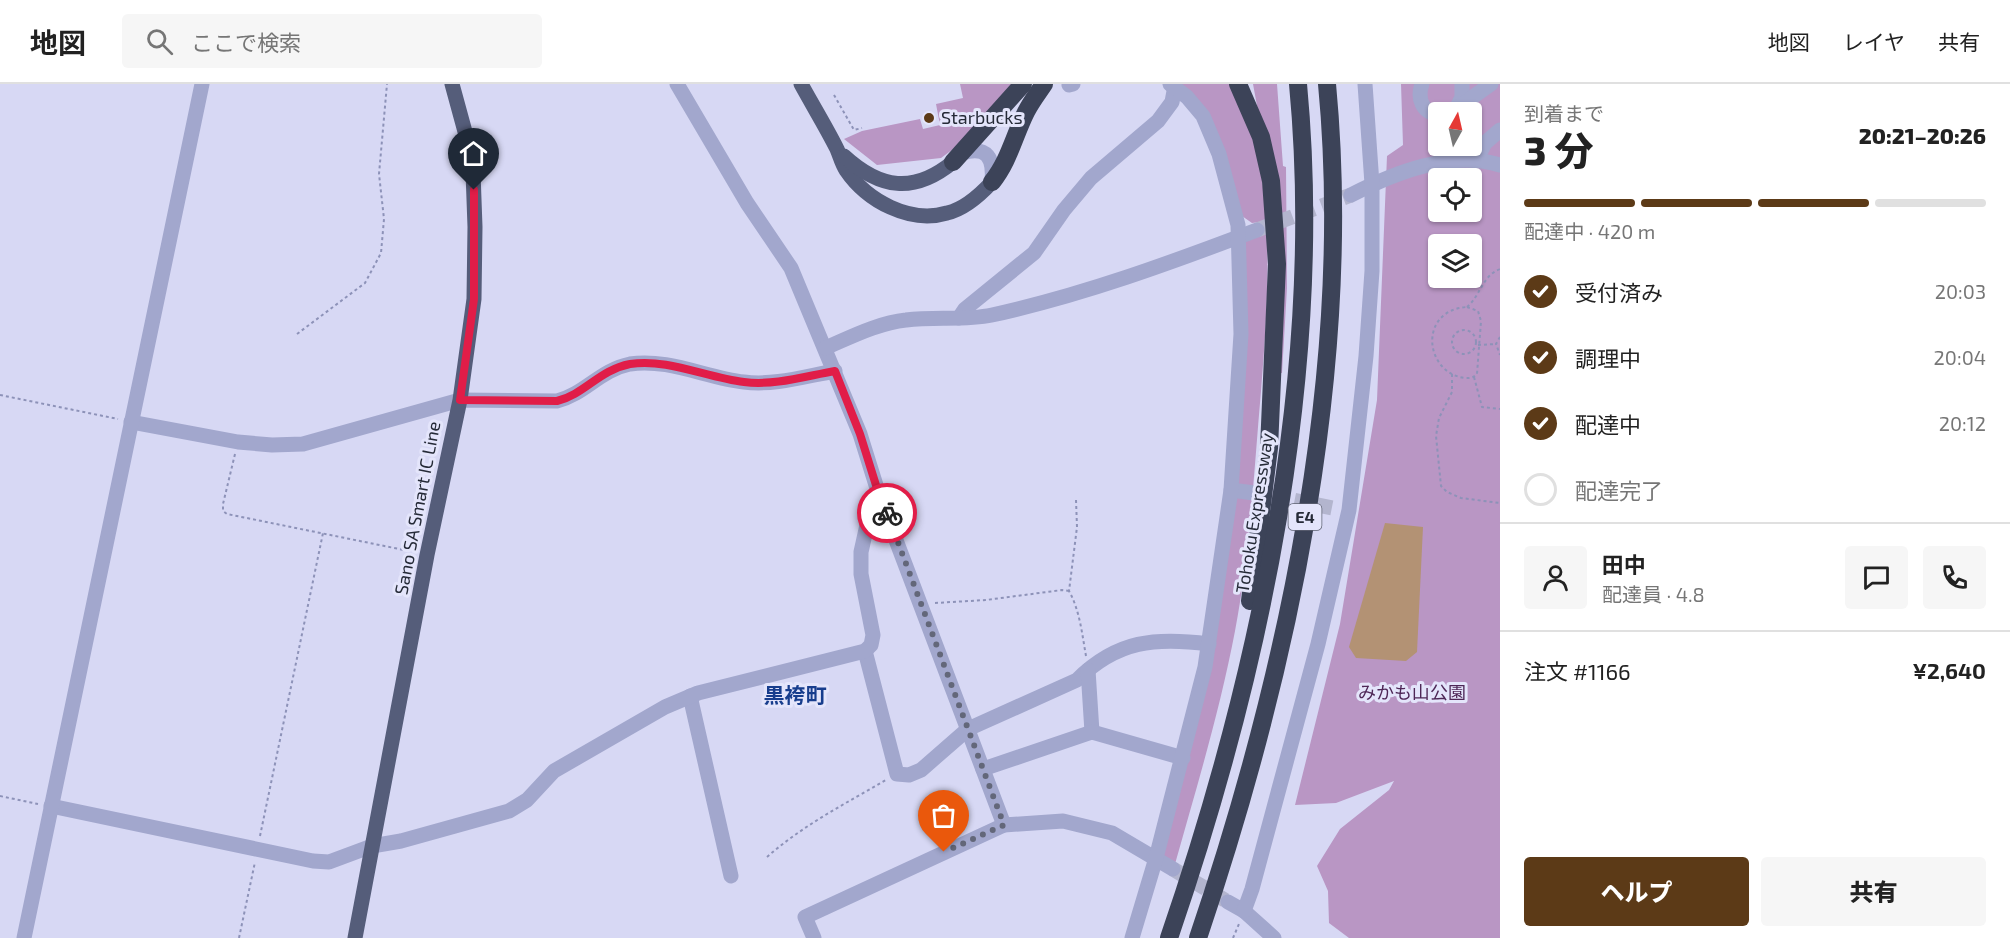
<!DOCTYPE html>
<html lang="ja">
<head>
<meta charset="utf-8">
<style>
  :root { --surface:#fff; --page:#f6f6f6; --text:#222; --muted:#767676; --line:#e0e0e0; --accent:#5c3a17 }
  body { margin:0; font-family:"Exo 2","Noto Sans JP",sans-serif; background:var(--page); color:var(--text); height:100vh; display:flex; flex-direction:column; font-size:22px; white-space:nowrap }
  * { box-sizing:border-box; margin:0 }
  p { font-size:20px; color:var(--muted) }
  .icon { flex:none; width:33px; height:33px; fill:none; stroke:currentColor; stroke-width:2; stroke-linecap:round; stroke-linejoin:round }
  .map { position:relative; flex:1; overflow:hidden }
  .drawer { display:flex; flex-direction:column; background:var(--surface); width:510px }
  .drawer>* { flex:none }
  .needle { width:39px; rotate:8deg }
  .fabs { position:absolute; left:1428px; top:18px; display:grid; gap:12px }
  .fabs a { display:grid; place-items:center; width:54px; height:54px; border-radius:6px; background:var(--surface); box-shadow:0 2px 4px #0004; font-size:30px }
  .pin { position:absolute; display:grid; place-items:center; width:51px; height:51px; color:#fff; margin:-62px -26px; border-radius:50% 50% 50% 0; rotate:-45deg; box-shadow:0 0 6px #0007 }
  .pin .icon { rotate:45deg }
  .courier { position:absolute; display:grid; place-items:center; width:60px; height:60px; margin:-30px; border:4px solid #e11d48; border-radius:50%; background:#fff; color:#222; box-shadow:0 2px 8px #0007 }
  .headline em { font-style:normal; font-weight:800 }
  .headline div { display:flex; flex-direction:column-reverse }
  .headline { display:flex; align-items:center; justify-content:space-between; height:102px; padding:0 24px }
  h1 { font-size:39px; font-weight:800; line-height:45px }
  .bar { display:grid; grid-template-columns:repeat(4,1fr); gap:9px 6px; align-content:center; height:72px; padding:0 24px }
  .bar i { height:8px; border-radius:4px; background:var(--line) }
  .bar .selected { background:var(--accent) }
  .bar p { grid-column:span 4 }
  .line { display:flex; align-items:center; gap:15px; padding:0 24px; border-top:2px solid var(--line) }
  .line div { flex:1 }
  .round { display:grid; place-items:center; flex:none; width:63px; height:63px; border-radius:6px; background:var(--page) }
  ol { padding:0 24px; list-style:none }
  li { display:flex; align-items:center; gap:18px; height:66px }
  li p { margin-inline-start:auto }
  li .icon { padding:6px; border-radius:50%; background:var(--accent); color:#fff; stroke-width:4 }
  li:last-child { color:var(--muted) }
  li i { width:33px; height:33px; border:3px solid var(--line); border-radius:50% }
  .primary-button { display:flex; gap:12px; margin-top:auto; padding:12px 24px }
  .primary-button a { flex:1; height:69px; border-radius:6px; background:var(--accent); color:#fff; font-size:24px; font-weight:800; line-height:69px; text-align:center }
  .primary-button a+a { background:var(--page); color:var(--text) }
  header { display:flex; align-items:center; gap:36px; box-sizing:border-box; height:84px; padding:0 30px; background:var(--surface); border-bottom:2px solid var(--line) }
  header strong { font-size:28px }
  nav { display:flex; gap:33px; margin-inline-start:auto; font-size:21px }
  .search { width:420px; height:54px; background:var(--page); display:flex; align-items:center; gap:15px; box-sizing:border-box; padding:0 21px; border-radius:6px; color:var(--muted); font-size:22px }
  main { display:flex; flex:1; min-height:0 }
  .map>svg:first-child { display:block }
</style>
</head>
<body>
<header>
<strong>地図</strong>
<div class="search"><svg class="icon" aria-label="search" viewBox="0 0 24 24"><circle cx="10" cy="10" r="6"/><path d="M15 15l6 6"/></svg>ここで検索</div>
<nav><a>地図</a><a>レイヤ</a><a>共有</a></nav>
</header>
<main>
<div class="map">
<svg width="1500" height="854" viewBox="0 0 1500 854">
  <rect width="100%" height="100%" fill="#d7d8f4"/>
  <g fill="#b996c4" fill-rule="evenodd">
    <polygon points="960,0 1012,0 960,60 941,74 877,81 844,55 862,47 920,35 923,45 940,41 936,20 963,14"/>
    <path d="M1181,0h50c5,9 11,19 15,28 30,84 22,192 15,279 -7,80 -11,161 -26,240 -15,79 -38,155 -60,233l-10,-6 -5,-9 71,-325 12,-284 17,-9v-9l-8,1 -10,-7z"/>
    <polygon points="1253,0 1277,0 1283,82 1286,83 1287,204 1282,289 1278,289 1258,27"/>
    <path d="M1401,0h99v854h-151l-20,-15 -1,-32 -11,-25 23,-37 49,-39 5,-9 -58,22 -41,2 45,-181 37,-224 10,-244 16,-11zM1438,28h34v34h-34zM1438,94h34v34h-34zM1438,160h34v34h-34z"/>
  </g>
  <polygon fill="#b39274" points="1385,439 1423,443 1417,568 1406,577 1356,574 1349,563"/>
  <g fill="none" stroke-linecap="round" stroke-linejoin="round">
    <g stroke="#b3b5ce" stroke-width="15" stroke-dasharray="15 8" stroke-linecap="butt">
      <polyline points="1257,146 1351,111"/>
      <polyline points="1272,412 1333,424"/>
      <polyline points="1173,785 1228,818"/>
    </g>
    <g stroke="#8d92b8" stroke-width="2" stroke-dasharray="3 3" stroke-linecap="butt">
      <polyline points="834,11 854,46 862,44"/>
      <path d="M1467,223l11,4 3,10 -4,53c-4,4 -6,4 -12,4 -41,-5 -47,-68 2,-71z"/>
      <path d="M1467,223c14,-12 15,-31 33,-38"/>
      <circle cx="1464" cy="258" r="12"/>
      <polyline points="297,250 365,199 381,169 384,135 379,90 387,0"/>
      <polyline points="1500,253 1496,260 1500,271"/>
      <polyline points="1478,261 1496,260"/>
      <polyline points="1452,290 1452,308 1439,334 1436,352 1441,402 1447,408 1461,414 1500,419"/>
      <polyline points="1474,293 1482,323 1500,325"/>
      <polyline points="0,311 118,335"/>
      <polyline points="235,370 223,420 223,427 227,430 409,467"/>
      <path d="M1076,416l1,27 -8,64c11,20 13,43 17,65"/>
      <polyline points="935,519 986,516 1062,506 1069,507"/>
      <polyline points="0,712 38,720"/>
      <polyline points="260,752 323,449"/>
      <path d="M767,773c35,-31 79,-54 119,-77"/>
      <polyline points="239,854 255,778"/>
      <polyline points="1233,854 1239,840"/>
    </g>
    <g stroke="#a2a7cd" stroke-width="15">
      <polyline points="677,0 747,119 791,184 860,350 880,414 1004,741"/>
      <path d="M1422,0c-5,14 0,29 16,30"/>
      <polyline points="1069,1 1073,0"/>
      <polyline points="1456,25 1462,13 1462,0"/>
      <polyline points="1446,28 1456,25 1491,0"/>
      <path d="M962,69c26,-8 32,6 30,29"/>
      <polyline points="1476,77 1485,59 1500,46"/>
      <path d="M1351,111c43,-22 100,-45 149,-30"/>
      <polyline points="959,234 965,225 1034,169 1064,126 1091,94 1158,37 1172,18 1175,2"/>
      <path d="M825,264c26,-11 53,-25 81,-28 29,-4 58,1 86,-5 91,-20 178,-52 265,-85"/>
      <path d="M131,338l107,20 34,3 31,-1 157,-44 97,1c28,-7 43,-31 73,-37 38,-6 77,14 114,18 30,4 62,-6 91,-11"/>
      <polyline points="1231,406 1254,409"/>
      <path d="M865,567l32,123 12,1 12,-5 47,-41 109,-49c40,-40 79,-43 132,-36"/>
      <polyline points="1088,586 1092,648"/>
      <polyline points="690,612 731,792"/>
      <polyline points="983,685 1092,648 1183,674"/>
      <polyline points="51,722 313,777 329,778 372,762 401,757 509,727 527,716 554,687 665,623 698,609 865,567 871,561 873,551 861,490 861,468 867,441 874,421 880,414"/>
      <polyline points="1228,818 1244,827 1274,854"/>
      <polyline points="1244,827 1252,805 1318,560 1349,426 1366,272 1372,187 1372,100 1365,0"/>
      <polyline points="24,854 202,0"/>
      <polyline points="814,854 805,833 1004,741 1063,737 1112,749 1173,785"/>
      <polyline points="1132,854 1156,774 1205,583 1231,406 1241,250 1238,141 1219,70 1203,32 1187,13 1170,0"/>
    </g>
    <g stroke="#555d7a" stroke-width="15">
      <path d="M801,0c12,22 25,43 36,65 3,7 5,15 9,21 21,31 64,54 101,43 18,-4 33,-18 45,-31"/>
      <path d="M844,72c36,33 70,38 109,6"/>
      <polyline points="355,854 427,471 460,316 474,215 475,143 473,88 467,55 452,0"/>
    </g>
    <g stroke="#3c4358" stroke-width="18">
      <polyline points="1238,0 1261,53 1271,97 1277,180 1269,364 1250,517"/>
      <polyline points="953,78 1023,0"/>
      <path d="M992,98c17,-21 22,-46 34,-70 5,-10 12,-19 18,-28"/>
      <path d="M1169,854c92,-268 156,-570 129,-854"/>
      <path d="M1198,854c90,-266 156,-572 129,-854"/>
    </g>
  </g>
  <g fill="none" stroke-linecap="round" stroke-linejoin="round">
    <polyline stroke="#636779" stroke-width="6" stroke-dasharray="0 10.8" points="887,429 1004,741 944,768"/>
    <path stroke="#e11d48" stroke-width="8" d="M474,106v109l-14,101 97,1c28,-7 42,-31 73,-37 38,-6 77,14 114,18 30,4 62,-6 91,-11l25,63 20,64 7,15"/>
  </g>
  <circle fill="#5c3a17" stroke="#e4e5fb" stroke-width="2" cx="929" cy="34" r="6"/>
  <g text-anchor="middle" stroke-width="6" stroke-linejoin="round" paint-order="stroke">
    <rect fill="#e4e5fb" stroke="#5e6272" stroke-width="1.5" x="1288.5" y="420" width="33" height="26" rx="4.5"/>
    <g font-size="16" font-weight="bold" fill="#252a37">
      <text x="1305" y="439">E4</text>
    </g>
    <g font-size="18" fill="#252a37" stroke="#e4e5fb" text-anchor="start">
      <text x="941" y="40">Starbucks</text>
    </g>
    <g font-size="18" fill="#252a37" stroke="#e4e5fb">
      <text transform="translate(418 424) rotate(-79)" y="6">Sano SA Smart IC Line</text>
      <text transform="translate(1255 429) rotate(-81)" y="6">Tohoku Expressway</text>
    </g>
    <g font-size="18" fill="#4e2757" stroke="#e4e5fb">
      <text x="1412" y="615">みかも山公園</text>
    </g>
    <g font-size="21" font-weight="bold" fill="#173d8d" stroke="#e4e5fb">
      <text x="795" y="619">黒袴町</text>
    </g>
  </g>
</svg>
<div class="fabs">
<a><svg class="needle" viewBox="-14 -14 28 28"><path d="M0-13l5 13h-10z" fill="#e53935"/><path d="M0 13l5-13h-10z" fill="#767676"/></svg></a>
<a><svg class="icon" aria-label="locate" viewBox="0 0 24 24"><circle cx="12" cy="12" r="6"/><path d="M12 2v4M12 18v4M2 12h4M18 12h4"/></svg></a>
<a><svg class="icon" aria-label="layers" viewBox="0 0 24 24"><path d="M12 4l9 5-9 5-9-5zM3 14l9 5 9-5"/></svg></a>
</div>
<div class="pin" style="left:944px;top:768px;background:#ea580c"><svg class="icon" aria-label="bag" viewBox="0 0 24 24"><path d="M5 8h14l-1 12H6zM9 8a3 3 0 0 1 6 0"/></svg></div>
<div class="pin" style="left:474px;top:106px;background:#1f2937"><svg class="icon" aria-label="home" viewBox="0 0 24 24"><path d="M3 11l9-7 9 7M6 9v11h12V9"/></svg></div>
<div class="courier" style="left:887px;top:429px"><svg class="icon" aria-label="bike" viewBox="0 0 24 24"><circle cx="6" cy="16" r="4"/><circle cx="18" cy="16" r="4"/><path d="M6 16l4-8h5l3 8M10 8l3 8H6M13 5h3"/></svg></div>
</div>
<section class="drawer">
<div class="headline"><div><h1>3 分</h1><p>到着まで</p></div><em>20:21–20:26</em></div>
<div class="bar"><i class="selected"></i><i class="selected"></i><i class="selected"></i><i></i><p>配達中 · 420 m</p></div>
<ol>
<li><svg class="icon" aria-label="check" viewBox="0 0 24 24"><path d="M5 12l5 5 9-10"/></svg>受付済み<p>20:03</p></li>
<li><svg class="icon" aria-label="check" viewBox="0 0 24 24"><path d="M5 12l5 5 9-10"/></svg>調理中<p>20:04</p></li>
<li><svg class="icon" aria-label="check" viewBox="0 0 24 24"><path d="M5 12l5 5 9-10"/></svg>配達中<p>20:12</p></li>
<li><i></i>配達完了</li>
</ol>
<div class="line" style="height:108px"><a class="round"><svg class="icon" aria-label="person" viewBox="0 0 24 24"><circle cx="12" cy="8" r="4"/><path d="M4 21q1-7 8-7t8 7"/></svg></a><div><b>田中</b><p>配達員 · 4.8</p></div><a class="round"><svg class="icon" aria-label="chat" viewBox="0 0 24 24"><path d="M4 5h16v11H9l-5 4z"/></svg></a><a class="round"><svg class="icon" aria-label="phone" viewBox="0 0 24 24"><path d="M5 4h4l2 5-3 2q2 4 5 5l2-3 5 2v4C11 20 4 13 5 4z"/></svg></a></div>
<div class="line" style="height:78px"><div>注文 #1166</div><b>¥2,640</b></div>
<div class="primary-button"><a>ヘルプ</a><a>共有</a></div>
</section>
</main>
</body>
</html>
